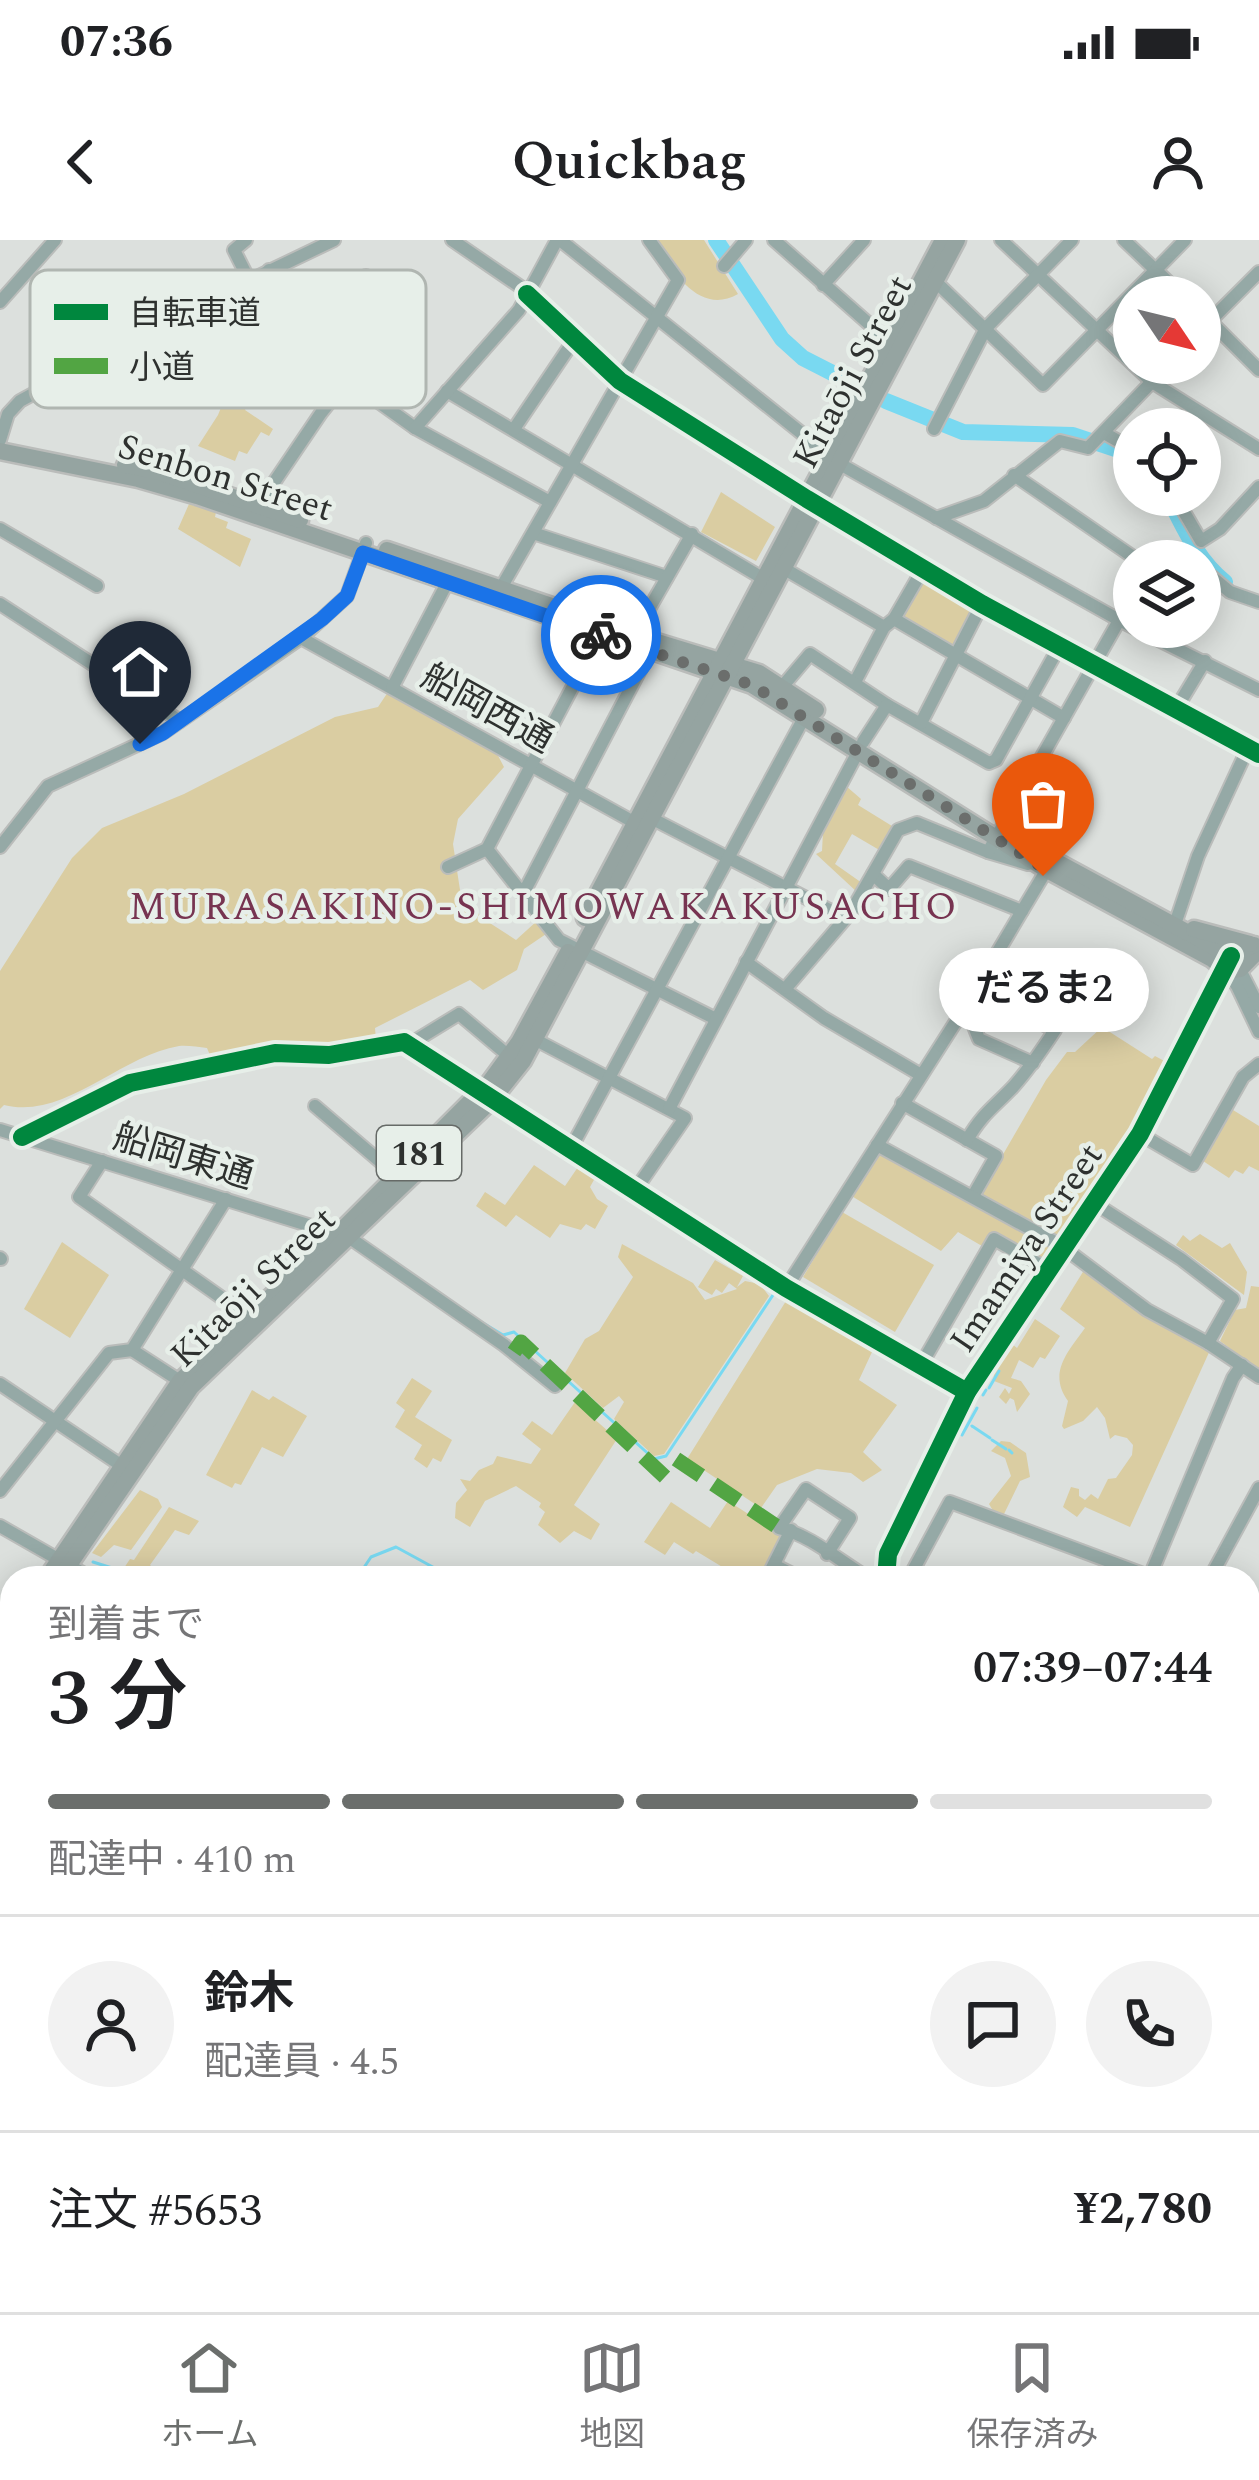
<!DOCTYPE html>
<html lang="ja">
<head>
<meta charset="utf-8">
<style>
  :root { --surface:#fff; --page:#f2f2f2; --text:#202124; --muted:#757577; --line:#e0e0e0; --accent:#6b6e6c }
  body { margin:0; font-family:Spectral,"Noto Sans JP",serif; background:var(--page); color:var(--text); height:100vh; display:flex; flex-direction:column; font-size:45px; white-space:nowrap }
  * { box-sizing:border-box; margin:0 }
  p { font-size:39px; color:var(--muted) }
  .icon { flex:none; width:66px; height:66px; fill:none; stroke:currentColor; stroke-width:2; stroke-linecap:round; stroke-linejoin:round }
  .map { position:relative; flex:1; overflow:hidden }
  .side { position:absolute; left:0px; top:1326px; width:1260px; height:747px; display:flex; flex-direction:column; background:var(--surface); border-radius:36px 36px 0 0; box-shadow:0 6px 30px #0003 }
  .side>* { flex:none }
  .needle { width:78px; rotate:125deg }
  .controls { position:absolute; left:1113px; top:36px; display:grid; gap:24px }
  .controls a { display:grid; place-items:center; width:108px; height:108px; border-radius:50%; background:var(--surface); box-shadow:0 6px 30px #0003; font-size:60px }
  .pin { position:absolute; display:grid; place-items:center; width:102px; height:102px; color:#fff; margin:-123px -51px; border-radius:50% 50% 50% 0; rotate:-45deg; box-shadow:0 0 12px #0007 }
  .pin .icon { rotate:45deg }
  .courier { position:absolute; display:grid; place-items:center; width:120px; height:120px; margin:-60px; border:9px solid #1a73e8; border-radius:50%; background:#fff; color:#222; box-shadow:0 3px 15px #0007 }
  .bubble { position:absolute; height:84px; border-radius:42px; background:var(--surface); box-shadow:0 6px 30px #0003; font-size:39px; font-weight:600; line-height:84px; text-align:center }
  .summary em { font-style:normal; font-weight:600 }
  .summary div { display:flex; flex-direction:column-reverse }
  .summary { display:flex; align-items:center; justify-content:space-between; height:204px; padding:0 48px }
  h1 { font-size:78px; font-weight:600; line-height:90px }
  .bar { display:grid; grid-template-columns:repeat(4,1fr); gap:18px 12px; align-content:center; height:144px; padding:0 48px }
  .bar i { height:15px; border-radius:9px; background:var(--line) }
  .bar .current { background:var(--accent) }
  .bar p { grid-column:span 4 }
  .line { display:flex; align-items:center; gap:30px; padding:0 48px; border-top:3px solid var(--line) }
  .line div { flex:1 }
  .round { display:grid; place-items:center; flex:none; width:126px; height:126px; border-radius:63px; background:var(--page) }
  .status { display:flex; justify-content:space-between; align-items:center; height:84px; padding:0 60px; background:var(--surface); direction:ltr }
  .status svg { height:33px; fill:currentColor }
  header { display:flex; justify-content:space-between; align-items:center; height:156px; padding:0 48px; background:var(--surface); font-size:54px; font-weight:600 }
  .dock { display:flex; justify-content:space-around; align-items:center; height:168px; border-top:3px solid var(--line); background:var(--surface); font-size:33px; color:var(--muted) }
  .dock a { display:grid; justify-items:center; gap:6px }
  .dock .current { color:var(--accent) }
  .map>svg:first-child { display:block }
</style>
</head>
<body>
<div class="status"><b>07:36</b><svg viewBox="0 0 49 12"><path d="M0 12V9h3v3zM5 12V6h3v6zM10 12V3h3v9zM15 12V0h3v12zM26 1h20v11H26zM47 4h2v5h-2z"/></svg></div>
<header><svg class="icon" aria-label="back" viewBox="0 0 24 24"><path d="M15 5l-7 7 7 7"/></svg>Quickbag<svg class="icon" aria-label="person" viewBox="0 0 24 24"><circle cx="12" cy="8" r="4"/><path d="M4 21q1-7 8-7t8 7"/></svg></header>
<div class="map">
<svg width="1259" height="2072" viewBox="0 0 1259 2072">
  <rect width="100%" height="100%" fill="#dce0dd"/>
  <g fill="#dacda2">
    <path d="M652,0h52l34,54c-40,23 -67,-26 -86,-54z"/>
    <polygon points="226,155 240,161 249,160 245,170 273,189 269,196 261,192 247,214 239,211 235,221 198,206 218,175"/>
    <polygon points="721,252 775,287 756,321 701,292"/>
    <polygon points="189,264 216,272 215,277 228,282 226,288 251,299 240,327 178,289"/>
    <polygon points="928,336 974,363 975,372 953,409 900,379 920,339"/>
    <path d="M388,452l106,56 10,19 -46,52 -5,25 7,46 22,28 34,22 22,-20 11,12 -25,17 -7,21 -34,20 -13,-10 -95,48 1,12 -40,9 -63,-1 -61,12 -5,-12c-9,-1 -20,-3 -28,-2 -60,10 -114,74 -175,59l-4,4v-138l72,-113 30,-30 82,-34 151,-77 43,-10z"/>
    <polygon points="846,546 861,559 858,565 892,586 881,611 852,594 835,624 862,643 857,652 816,614 822,611 823,592"/>
    <polygon points="1102,787 1152,819 1155,816 1170,824 1133,889 1061,1000 979,956 1046,840 1067,812 1075,812"/>
    <polygon points="1233,870 1259,886 1259,931 1249,926 1243,934 1235,930 1229,938 1203,921"/>
    <polygon points="878,910 1047,1002 1053,1011 1045,1024 991,993 982,1006 958,992 941,1011 850,955"/>
    <polygon points="534,925 565,946 578,927 595,938 590,947 597,959 608,966 595,989 586,984 581,990 560,984 550,998 516,975 506,987 476,966 485,952 505,965"/>
    <polygon points="842,972 934,1025 895,1092 803,1037"/>
    <polygon points="1200,994 1222,1008 1230,1003 1247,1032 1244,1055 1176,1005 1183,995 1190,1001"/>
    <polygon points="62,1002 109,1035 70,1098 24,1069"/>
    <polygon points="622,1004 693,1043 705,1060 737,1049 729,1043 722,1053 716,1049 712,1055 698,1047 715,1020 743,1036 737,1047 745,1041 760,1044 769,1056 664,1214 654,1216 614,1179 624,1162 619,1156 603,1168 565,1133 585,1099 599,1091 633,1037 618,1017"/>
    <path d="M1086,1027l125,81 -81,179 -45,-20 -8,10 -14,-10 8,-20 8,2v7l6,4 6,-6 7,5 10,-20 8,-1 16,-23 1,-10 -6,-7 -12,-3 -5,4 -5,-21 -8,-11 -14,14 -19,8 -2,-3 6,-25c-21,-29 1,-50 17,-73l-25,-19z"/>
    <polygon points="1251,1046 1259,1047 1259,1130 1220,1101 1235,1070 1246,1068"/>
    <polygon points="786,1061 872,1112 859,1140 897,1165 863,1212 882,1230 863,1242 851,1233 817,1229 777,1245 761,1268 687,1219"/>
    <path d="M1035,1079l25,17 -15,23 -5,-2 -7,11 -14,-8 -8,18 10,3 9,13 -13,18 -3,-12 -4,-2 -4,6 -7,-7 6,-9 4,6 3,-6 -18,-7c-2,-14 6,-30 18,-37l5,4z"/>
    <polygon points="412,1138 432,1151 415,1177 452,1200 441,1222 433,1218 427,1228 414,1219 422,1205 395,1187 405,1170 396,1163"/>
    <polygon points="252,1150 269,1160 273,1156 307,1176 283,1217 262,1207 241,1245 235,1243 232,1248 206,1235"/>
    <polygon points="575,1162 617,1199 574,1265 600,1284 591,1300 574,1291 560,1303 538,1285 545,1272 539,1267 541,1263 516,1246 485,1261 470,1287 455,1278 456,1263 467,1250 460,1239 470,1241 479,1230 493,1224 497,1216 531,1224 541,1209 522,1194 532,1181 552,1195"/>
    <polygon points="1001,1201 1010,1202 1026,1213 1030,1237 1020,1241 1004,1274 995,1274 989,1264 1011,1236 1005,1218 991,1211"/>
    <polygon points="140,1250 158,1259 162,1267 131,1310 114,1305 101,1317 92,1313"/>
    <polygon points="728,1261 783,1296 763,1338 719,1338 724,1328 696,1311 693,1314 674,1302 665,1315 644,1302 671,1262 710,1288"/>
    <polygon points="169,1267 199,1281 189,1295 175,1290 150,1325 155,1330 151,1336 124,1328 130,1319 134,1320"/>
  </g>
  <g fill="none" stroke-linecap="round" stroke-linejoin="round">
    <g stroke="#79d9f1" stroke-width="3">
      <polyline points="478,1080 503,1095 514,1092 654,1219 666,1216 773,1055"/>
      <polyline points="989,1148 999,1131"/>
      <polyline points="983,1155 986,1150"/>
      <polyline points="972,1186 990,1198"/>
      <polyline points="962,1195 977,1168"/>
      <polyline points="992,1200 1006,1209"/>
      <polyline points="1009,1210 1012,1213"/>
      <polyline points="93,1322 144,1338"/>
      <polyline points="357,1338 371,1317 396,1307 453,1338"/>
    </g>
    <g stroke="#79d9f1" stroke-width="16">
      <polyline points="716,0 782,99 803,118 852,143"/>
      <polyline points="886,161 963,192 1073,195 1133,215"/>
      <path d="M1167,255c16,31 30,65 58,87"/>
    </g>
    <g stroke="#babcba" stroke-width="16">
      <g id="minor">
        <polyline points="246,0 234,10 249,40"/>
        <polyline points="452,0 528,52"/>
        <polyline points="560,0 840,224 1119,380 1259,450"/>
        <polyline points="774,0 894,106"/>
        <polyline points="1001,0 1152,142 1259,209"/>
        <polyline points="1124,0 1184,57"/>
        <polyline points="724,26 746,0"/>
        <polyline points="269,30 361,123"/>
        <polyline points="936,42 1043,145 1185,0"/>
        <polyline points="823,45 864,0"/>
        <polyline points="527,54 620,141 807,259 982,364 1259,514"/>
        <polyline points="0,62 55,0"/>
        <polyline points="1200,71 1259,130"/>
        <polyline points="1200,91 1259,32"/>
        <polyline points="348,140 415,188 550,262"/>
        <polyline points="848,148 851,149"/>
        <polyline points="447,151 764,339"/>
        <polyline points="415,188 519,70 557,0"/>
        <polyline points="514,189 574,100"/>
        <polyline points="934,189 986,88 1072,0"/>
        <polyline points="1104,193 1134,210"/>
        <polyline points="0,200 8,174 20,161 176,76 334,0"/>
        <polyline points="1014,235 1139,321"/>
        <polyline points="1174,255 1201,301 1220,289 1259,247"/>
        <polyline points="256,269 321,173 361,123 408,76 366,36 320,81"/>
        <polyline points="936,278 984,261 1060,201 1088,208 1170,123"/>
        <polyline points="0,289 97,346"/>
        <polyline points="533,293 667,337"/>
        <polyline points="1200,327 1230,352 1259,362"/>
        <polyline points="783,328 884,387"/>
        <polyline points="501,356 501,348 678,40 649,0"/>
        <polyline points="0,364 180,481"/>
        <polyline points="894,379 1064,478"/>
        <polyline points="634,395 692,294"/>
        <polyline points="301,398 639,585"/>
        <polyline points="855,442 884,387 894,379 923,329"/>
        <polyline points="782,447 810,414 887,465 989,523 996,520 1059,407"/>
        <polyline points="392,448 447,343"/>
        <polyline points="1176,469 1205,421"/>
        <polyline points="921,483 982,364"/>
        <polyline points="863,502 887,465"/>
        <polyline points="647,576 843,677"/>
        <polyline points="0,607 48,546 163,493 301,398 347,356 366,303"/>
        <polyline points="487,609 559,700 716,779"/>
        <polyline points="988,612 1028,624"/>
        <polyline points="448,627 487,609 600,395"/>
        <polyline points="873,634 889,649 909,626 1022,671 1049,626"/>
        <polyline points="523,654 650,411"/>
        <polyline points="1173,690 1198,616 1248,508"/>
        <polyline points="746,722 824,778 921,835"/>
        <polyline points="1238,726 1259,767"/>
        <polyline points="1226,731 1237,746 1259,792"/>
        <polyline points="786,748 851,672 898,590 917,583 988,612 1134,354"/>
        <polyline points="962,772 970,776 979,799 1033,823"/>
        <polyline points="536,800 685,878 634,952"/>
        <polyline points="410,804 459,774 510,817"/>
        <polyline points="902,863 996,916 973,956"/>
        <polyline points="315,866 397,936"/>
        <polyline points="669,869 859,510"/>
        <polyline points="0,890 350,998 504,1105 555,1146"/>
        <polyline points="1140,894 1193,925 1243,837 1259,824"/>
        <polyline points="22,897 130,843 275,813 329,815 404,802 786,1048 967,1152"/>
        <path d="M967,900c16,-27 26,-32 46,-53 16,-18 29,-37 42,-57l-80,-39"/>
        <polyline points="877,905 1060,1005 1147,1070 1208,1103 1259,1137"/>
        <polyline points="570,910 805,476"/>
        <polyline points="102,921 79,957 246,1075"/>
        <polyline points="1094,963 1181,1019 1233,1059 1208,1103"/>
        <polyline points="0,1018 1,1019"/>
        <polyline points="786,1048 962,772 1022,671"/>
        <polyline points="132,1110 180,1141"/>
        <polyline points="921,1125 994,999 1049,1030"/>
        <polyline points="0,1144 128,1230"/>
        <polyline points="0,1251 109,1113 132,1110 226,959"/>
        <polyline points="0,1286 91,1338"/>
        <path d="M827,1314l23,-36 -44,-29 -27,39c30,6 62,34 89,50"/>
        <polyline points="774,1325 800,1338"/>
        <polyline points="1150,1336 1233,1138 1242,1125"/>
        <polyline points="767,1338 791,1290"/>
        <polyline points="886,1338 888,1314 967,1152 1140,894 1227,728"/>
        <polyline points="909,1338 950,1262 1154,1338"/>
        <polyline points="1210,1338 1259,1248"/>
        <polyline points="1248,1390 1259,1392"/>
        <polyline points="0,1434 12,1444"/>
        <polyline points="0,1564 12,1554"/>
        <polyline points="1248,1570 1259,1572"/>
        <polyline points="1248,1642 1259,1649"/>
        <polyline points="1248,1711 1259,1695"/>
        <polyline points="0,1746 12,1756"/>
        <polyline points="0,1805 12,1789"/>
        <polyline points="1248,1842 1259,1849"/>
        <polyline points="1248,1918 1259,1894"/>
        <polyline points="1248,1945 1259,1921"/>
        <polyline points="0,1947 12,1929"/>
        <polyline points="1248,2029 1259,2036"/>
        <polyline points="578,2061 595,2072"/>
        <polyline points="905,2061 919,2072"/>
        <polyline points="1161,2061 1184,2072"/>
        <polyline points="23,2072 30,2061"/>
        <polyline points="116,2072 124,2061"/>
        <polyline points="204,2072 211,2061"/>
        <polyline points="294,2072 301,2061"/>
        <polyline points="383,2072 390,2061"/>
        <polyline points="473,2072 481,2061"/>
        <polyline points="642,2072 649,2061"/>
        <polyline points="712,2072 719,2061"/>
        <polyline points="803,2072 811,2061"/>
        <polyline points="1085,2072 1093,2061"/>
      </g>
    </g>
    <g stroke="#babcba" stroke-width="21">
      <g id="major">
        <polyline points="0,211 138,239 197,256 752,445 1047,630 1212,719 1226,731 1240,729 1259,710"/>
        <polyline points="125,225 159,232 300,280"/>
        <polyline points="387,310 590,379"/>
        <polyline points="637,396 759,433 816,470"/>
        <polyline points="1046,616 1231,716 1254,705"/>
        <polyline points="585,678 943,0"/>
        <polyline points="1194,689 1250,704"/>
        <polyline points="47,1338 180,1141 337,995 489,843 519,802 568,712"/>
        <polyline points="60,1338 191,1147 492,860 523,821 957,0"/>
        <polyline points="0,1425 12,1407"/>
        <polyline points="0,1902 12,1910"/>
        <polyline points="0,1916 12,1924"/>
        <polyline points="220,2061 236,2072"/>
        <polyline points="238,2061 255,2072"/>
      </g>
    </g>
    <use href="#minor" stroke="#95a9a6" stroke-width="12"/>
    <use href="#major" stroke="#95a4a1" stroke-width="16"/>
    <g stroke="#52a543" stroke-width="15" stroke-dasharray="30 15" stroke-linecap="butt">
      <polyline points="514,1112 521,1102 665,1237"/>
      <polyline points="676,1219 779,1288"/>
    </g>
    <g stroke="#e7efe9" stroke-width="26">
      <g id="cycleway">
        <polyline points="527,54 620,141 807,259 982,364 1259,514"/>
        <polyline points="22,897 130,843 275,813 329,815 404,802 786,1048 967,1152"/>
        <polyline points="886,1338 888,1314 967,1152 1140,894 1231,716"/>
      </g>
    </g>
    <use href="#cycleway" stroke="#00873e" stroke-width="18"/>
  </g>
  <g fill="none" stroke-linecap="round" stroke-linejoin="round">
    <polyline stroke="#6b6e6c" stroke-width="12" stroke-dasharray="0 21.6" points="601,395 752,445 1047,630 1043,636"/>
    <polyline stroke="#1a73e8" stroke-width="15" points="140,504 163,493 322,379 347,356 363,313 601,395"/>
  </g>
  <g text-anchor="middle" stroke-width="9" stroke-linejoin="round" paint-order="stroke">
    <rect fill="#e7efe9" stroke="#666a67" stroke-width="3" x="377" y="886" width="84" height="54" rx="9"/>
    <g font-size="33" font-weight="bold" fill="#2e312f">
      <text x="419" y="925">181</text>
    </g>
    <g font-size="36" fill="#2e312f" stroke="#e7efe9">
      <text transform="translate(851 131) rotate(-62)" y="13">Kitaōji Street</text>
      <text transform="translate(226 236) rotate(17)" y="13">Senbon Street</text>
      <text transform="translate(488 467) rotate(29)" y="13">船岡西通</text>
      <text transform="translate(184 915) rotate(17)" y="13">船岡東通</text>
      <text transform="translate(1025 1007) rotate(-56)" y="13">Imamiya Street</text>
      <text transform="translate(252 1046) rotate(-44)" y="13">Kitaōji Street</text>
    </g>
    <g font-size="39" letter-spacing="3" fill="#773451" stroke="#e7efe9">
      <text x="544" y="679">MURASAKINO-SHIMOWAKAKUSACHO</text>
    </g>
  </g>
  <rect x="30" y="30" width="396" height="138" rx="18" fill="#e7efe9" stroke="#b0b6b1" stroke-width="3"/>
  <rect x="54" y="64" width="54" height="16" fill="#00873e"/>
  <rect x="54" y="118" width="54" height="16" fill="#52a543"/>
  <g font-size="33" fill="#2e312f">
    <text x="129" y="84">自転車道</text>
    <text x="129" y="138">小道</text>
  </g>
</svg>
<div class="controls">
<a><svg class="needle" viewBox="-14 -14 28 28"><path d="M0-13l5 13h-10z" fill="#e53935"/><path d="M0 13l5-13h-10z" fill="#757577"/></svg></a>
<a><svg class="icon" aria-label="locate" viewBox="0 0 24 24"><circle cx="12" cy="12" r="6"/><path d="M12 2v4M12 18v4M2 12h4M18 12h4"/></svg></a>
<a><svg class="icon" aria-label="layers" viewBox="0 0 24 24"><path d="M12 4l9 5-9 5-9-5zM3 14l9 5 9-5"/></svg></a>
</div>
<div class="pin" style="left:1043px;top:636px;background:#ea580c"><svg class="icon" aria-label="bag" viewBox="0 0 24 24"><path d="M5 8h14l-1 12H6zM9 8a3 3 0 0 1 6 0"/></svg></div>
<div class="pin" style="left:140px;top:504px;background:#1f2937"><svg class="icon" aria-label="home" viewBox="0 0 24 24"><path d="M3 11l9-7 9 7M6 9v11h12V9"/></svg></div>
<div class="courier" style="left:601px;top:395px"><svg class="icon" aria-label="bike" viewBox="0 0 24 24"><circle cx="6" cy="16" r="4"/><circle cx="18" cy="16" r="4"/><path d="M6 16l4-8h5l3 8M10 8l3 8H6M13 5h3"/></svg></div>
<div class="bubble" style="left:939px;top:708px;width:210px">だるま2</div>
<section class="side">
<div class="summary"><div><h1>3 分</h1><p>到着まで</p></div><em>07:39–07:44</em></div>
<div class="bar"><i class="current"></i><i class="current"></i><i class="current"></i><i></i><p>配達中 · 410 m</p></div>
<div class="line" style="height:216px"><a class="round"><svg class="icon" aria-label="person" viewBox="0 0 24 24"><circle cx="12" cy="8" r="4"/><path d="M4 21q1-7 8-7t8 7"/></svg></a><div><b>鈴木</b><p>配達員 · 4.5</p></div><a class="round"><svg class="icon" aria-label="chat" viewBox="0 0 24 24"><path d="M4 5h16v11H9l-5 4z"/></svg></a><a class="round"><svg class="icon" aria-label="phone" viewBox="0 0 24 24"><path d="M5 4h4l2 5-3 2q2 4 5 5l2-3 5 2v4C11 20 4 13 5 4z"/></svg></a></div>
<div class="line" style="height:156px"><div>注文 #5653</div><b>¥2,780</b></div>
</section>
</div>
<nav class="dock">
<a class="current"><svg class="icon" aria-label="home" viewBox="0 0 24 24"><path d="M3 11l9-7 9 7M6 9v11h12V9"/></svg>ホーム</a>
<a><svg class="icon" aria-label="map" viewBox="0 0 24 24"><path d="M3 6l6-2 6 2 6-2v14l-6 2-6-2-6 2zM9 4v14M15 6v14"/></svg>地図</a>
<a><svg class="icon" aria-label="saved" viewBox="0 0 24 24"><path d="M7 4h10v16l-5-4-5 4z"/></svg>保存済み</a>
</nav>
</body>
</html>
